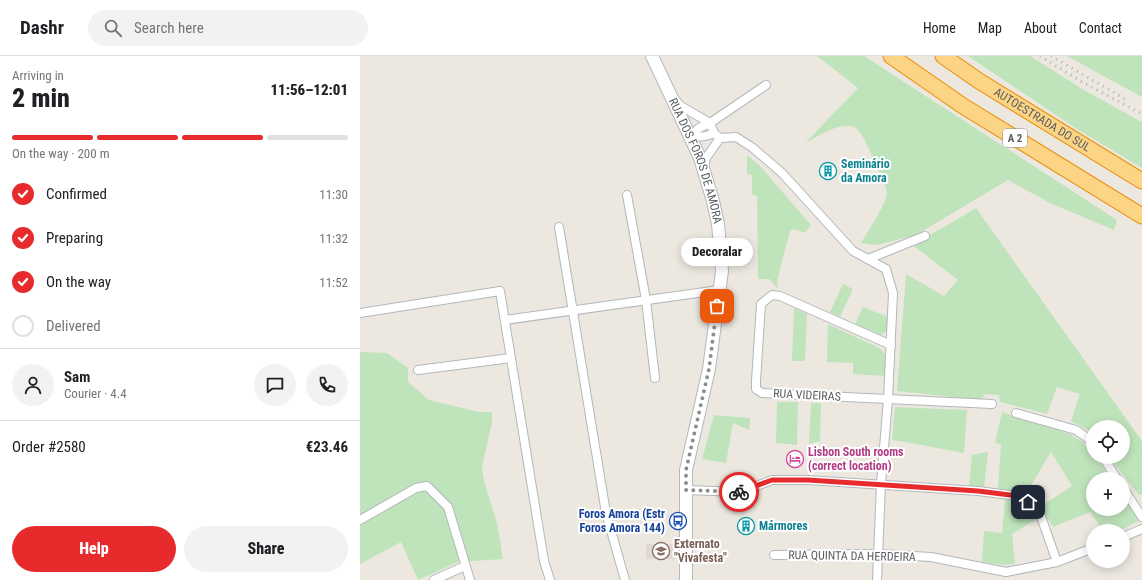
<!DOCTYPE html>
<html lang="en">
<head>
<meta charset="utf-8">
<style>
  :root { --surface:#fff; --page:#f2f2f2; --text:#202124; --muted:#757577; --line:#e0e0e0; --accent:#e72a2c }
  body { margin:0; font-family:"Roboto Condensed",sans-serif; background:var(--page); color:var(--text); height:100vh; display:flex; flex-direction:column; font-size:15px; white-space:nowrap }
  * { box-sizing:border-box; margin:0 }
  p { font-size:13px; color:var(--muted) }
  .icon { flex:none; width:22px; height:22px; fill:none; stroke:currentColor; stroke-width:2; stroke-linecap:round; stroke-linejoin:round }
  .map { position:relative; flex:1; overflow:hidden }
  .side { display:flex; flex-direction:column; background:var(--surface); width:360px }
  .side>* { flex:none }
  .tools { position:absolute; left:726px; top:364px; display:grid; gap:8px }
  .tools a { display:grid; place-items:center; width:44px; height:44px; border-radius:50%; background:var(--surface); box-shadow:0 2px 10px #0003; font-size:20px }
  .pin { position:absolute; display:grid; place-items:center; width:34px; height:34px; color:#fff; margin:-17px; border-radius:8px; box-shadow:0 2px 6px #0006 }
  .courier { position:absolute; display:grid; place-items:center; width:40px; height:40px; margin:-20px; border:3px solid #e72a2c; border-radius:50%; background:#fff; color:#222; box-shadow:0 1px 5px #0007 }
  .bubble { position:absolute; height:28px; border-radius:14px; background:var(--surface); box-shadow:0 2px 10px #0003; font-size:13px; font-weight:800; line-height:28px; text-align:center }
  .overview em { font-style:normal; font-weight:800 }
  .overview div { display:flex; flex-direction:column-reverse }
  .overview { display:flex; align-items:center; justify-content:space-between; height:68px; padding:0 12px }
  h1 { font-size:26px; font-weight:800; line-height:30px }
  .bar { display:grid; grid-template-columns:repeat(4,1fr); gap:6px 4px; align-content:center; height:48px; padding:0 12px }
  .bar i { height:5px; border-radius:3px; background:var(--line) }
  .bar .on { background:var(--accent) }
  .bar p { grid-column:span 4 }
  .line { display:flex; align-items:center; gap:10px; padding:0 12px; border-top:1px solid var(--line) }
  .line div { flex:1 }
  .round { display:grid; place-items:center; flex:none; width:42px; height:42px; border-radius:21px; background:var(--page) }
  ol { padding:0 12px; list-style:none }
  li { display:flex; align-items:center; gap:12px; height:44px }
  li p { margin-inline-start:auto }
  li .icon { padding:4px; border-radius:50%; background:var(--accent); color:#fff; stroke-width:4 }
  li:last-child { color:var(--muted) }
  li i { width:22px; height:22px; border:2px solid var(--line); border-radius:50% }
  .button { display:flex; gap:8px; margin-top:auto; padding:8px 12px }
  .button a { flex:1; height:46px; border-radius:24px; background:var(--accent); color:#fff; font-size:16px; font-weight:800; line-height:46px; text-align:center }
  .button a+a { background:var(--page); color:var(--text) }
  header { display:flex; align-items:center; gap:24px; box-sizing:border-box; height:56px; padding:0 20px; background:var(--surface); border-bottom:1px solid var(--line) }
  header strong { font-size:19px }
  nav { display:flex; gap:22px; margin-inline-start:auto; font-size:14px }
  .search { width:280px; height:36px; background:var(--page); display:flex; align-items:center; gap:10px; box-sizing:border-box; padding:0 14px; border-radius:22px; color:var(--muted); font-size:15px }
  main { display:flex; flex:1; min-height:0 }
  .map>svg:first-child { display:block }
</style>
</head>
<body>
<header>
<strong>Dashr</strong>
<div class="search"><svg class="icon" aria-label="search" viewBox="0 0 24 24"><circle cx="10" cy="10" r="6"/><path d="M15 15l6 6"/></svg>Search here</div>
<nav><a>Home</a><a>Map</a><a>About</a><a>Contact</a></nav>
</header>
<main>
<section class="side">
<div class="overview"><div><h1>2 min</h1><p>Arriving in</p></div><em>11:56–12:01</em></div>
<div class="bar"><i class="on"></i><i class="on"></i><i class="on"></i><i></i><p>On the way · 200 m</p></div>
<ol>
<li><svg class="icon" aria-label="check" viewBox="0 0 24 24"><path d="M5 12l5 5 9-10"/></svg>Confirmed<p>11:30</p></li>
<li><svg class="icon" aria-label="check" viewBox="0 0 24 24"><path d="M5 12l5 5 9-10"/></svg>Preparing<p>11:32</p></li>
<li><svg class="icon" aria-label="check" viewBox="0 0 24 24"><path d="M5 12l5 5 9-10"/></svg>On the way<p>11:52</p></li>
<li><i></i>Delivered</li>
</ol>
<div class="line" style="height:72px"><a class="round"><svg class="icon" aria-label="person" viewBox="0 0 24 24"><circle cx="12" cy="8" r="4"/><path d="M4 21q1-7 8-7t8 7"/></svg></a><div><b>Sam</b><p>Courier · 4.4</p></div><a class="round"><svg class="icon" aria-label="chat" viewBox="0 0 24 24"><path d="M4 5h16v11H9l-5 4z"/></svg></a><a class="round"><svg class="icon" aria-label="phone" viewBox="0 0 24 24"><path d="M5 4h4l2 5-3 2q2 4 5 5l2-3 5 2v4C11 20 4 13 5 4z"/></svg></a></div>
<div class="line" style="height:52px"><div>Order #2580</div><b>€23.46</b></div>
<div class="button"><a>Help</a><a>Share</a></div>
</section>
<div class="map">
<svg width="782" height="524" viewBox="0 0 782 524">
  <rect width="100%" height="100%" fill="#ece8e0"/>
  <rect fill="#dedad1" x="286" y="488" width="30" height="15"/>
  <g fill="#bfe4bb">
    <path d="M457,0h47l253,164 -3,10 -64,-27 -42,-23 -92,55 -39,10 -16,-2c6,-10 25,-39 26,-49 0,-9 -10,-25 -13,-34 -5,-10 -9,-22 -16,-30 -12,-13 -40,7 -53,13l53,-55z"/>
    <polygon points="608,0 670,0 724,34 782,66 782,112 717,73"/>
    <polygon points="707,0 782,0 782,41"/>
    <polygon points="387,99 400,110 451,169 445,177 434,173 430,175 417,225 418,232 409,223 398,223 397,140 392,139 392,119 387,118"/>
    <polygon points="616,152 782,385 782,438 779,439 749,401 763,401 763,371 733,371 733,380 728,374 711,365 720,338 697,331 687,358 640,346 639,339 625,338 621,344 537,335 546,218 584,240 598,224 550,187 565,182"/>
    <polygon points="483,228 493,233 480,261 470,256"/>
    <polygon points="503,251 528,261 529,271 527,275 521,279 495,268"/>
    <polygon points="434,252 447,258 445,305 432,305"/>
    <path d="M468,268l49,23c13,7 9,16 8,29l-32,-2v-11l-26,-1z"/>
    <polygon points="0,296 27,297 48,312 48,326 69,344 119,356 132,356 132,367 122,410 124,425 137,467 143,503 98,506 58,524 41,486 0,508"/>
    <polygon points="417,346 438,346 437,389 416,387"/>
    <polygon points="451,347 461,347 460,385 449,388"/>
    <path d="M535,351l72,3 -3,43c-24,-4 -48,-10 -72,-13z"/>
    <polygon points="642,356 710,378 723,386 733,398 733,401 736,401 751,423 733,423 733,453 763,453 763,439 779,462 779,465 758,475 743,475 730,456 693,471 680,451 712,430 691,396 666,438 658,435 638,433 641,388 635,387"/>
    <polygon points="354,359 390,362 389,374 373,367 366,407 342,403"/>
    <polygon points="628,396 624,432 609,430 612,399"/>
    <path d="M645,443c15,2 24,7 32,20l-25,15 3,30 -12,1 -21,-3 2,-31 18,2z"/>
  </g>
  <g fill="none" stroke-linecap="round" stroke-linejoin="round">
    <g stroke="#b3b7bb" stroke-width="10">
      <g id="minor">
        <polyline points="406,29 350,67 354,77 360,82 376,81 393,92 422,117 493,195 526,213 533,237 528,343 521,428 517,524"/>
        <polyline points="316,44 319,49 350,67"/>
        <path d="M330,77l1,3c9,1 15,1 23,-3"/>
        <polyline points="332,83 331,80 339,72 350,67"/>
        <polyline points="344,112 346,102 360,82"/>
        <polyline points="267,139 286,244 295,322"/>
        <polyline points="199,171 246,457 265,524"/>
        <polyline points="508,203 565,180"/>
        <polyline points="0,257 140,235 184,505 190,524"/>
        <polyline points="145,264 359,234"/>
        <polyline points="531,289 420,240 412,239 401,248 396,325 396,333 402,337 632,348"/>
        <polyline points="58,314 151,302"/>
        <polyline points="656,357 716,374 733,386"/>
        <polyline points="743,401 757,423"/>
        <polyline points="763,432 782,461"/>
        <polyline points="326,434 381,436 412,424 448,424 618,435 658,440 678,452 697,506"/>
        <polyline points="0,464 56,432 67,430 88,451 110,524"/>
        <polyline points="763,481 782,473"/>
        <polyline points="414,499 517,498 571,501 646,516 697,506 733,492"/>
        <polyline points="74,524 105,510"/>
      </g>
    </g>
    <g stroke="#b4b8bd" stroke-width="14">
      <g id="secondary">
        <path id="s1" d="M292,0l48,102 13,43 5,23 4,47 -13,98 -23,101v110"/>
      </g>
    </g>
    <g stroke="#ea8d02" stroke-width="17">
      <g id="motorway">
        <polyline points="531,0 603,50 782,160"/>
        <path id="s2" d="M583,0l36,25 163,100"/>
      </g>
    </g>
    <use href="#minor" stroke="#fff" stroke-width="8"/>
    <use href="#secondary" stroke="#fff" stroke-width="12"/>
    <use href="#motorway" stroke="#fcd486" stroke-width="15"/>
    <g stroke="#b1b2b2" stroke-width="3" stroke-dasharray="1 5" stroke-linecap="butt">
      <polyline points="680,0 724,27 782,58"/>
      <polyline points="691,0 767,44"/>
    </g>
  </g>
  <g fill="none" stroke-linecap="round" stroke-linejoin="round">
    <polyline stroke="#8c8e8d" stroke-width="4" stroke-dasharray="0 7.2" points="357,250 349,313 326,414 326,434 379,436"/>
    <polyline stroke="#e72a2c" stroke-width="5" points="379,436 412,424 448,424 618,435 658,440 668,446"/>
  </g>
  <defs>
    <g id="building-ring" transform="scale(0.9)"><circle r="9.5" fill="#fff" stroke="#0f9aa8" stroke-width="1.5"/><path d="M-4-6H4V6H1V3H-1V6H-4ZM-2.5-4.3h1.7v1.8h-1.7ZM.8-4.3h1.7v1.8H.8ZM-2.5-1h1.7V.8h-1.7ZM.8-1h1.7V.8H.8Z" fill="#0f9aa8"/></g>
    <g id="hotel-ring" transform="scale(0.9)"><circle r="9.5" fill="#fff" stroke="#d1479c" stroke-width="1.5"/><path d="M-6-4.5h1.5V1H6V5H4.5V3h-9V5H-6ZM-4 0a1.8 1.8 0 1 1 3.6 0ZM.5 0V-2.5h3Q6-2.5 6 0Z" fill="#d1479c"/></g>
    <g id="bus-ring" transform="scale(0.9)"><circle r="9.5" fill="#fff" stroke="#1a4fb4" stroke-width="1.5"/><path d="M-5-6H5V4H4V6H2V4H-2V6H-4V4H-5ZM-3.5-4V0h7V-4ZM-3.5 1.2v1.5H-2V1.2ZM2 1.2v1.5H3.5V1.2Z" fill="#1a4fb4"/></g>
    <g id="school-ring" transform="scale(0.9)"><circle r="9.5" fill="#fff" stroke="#8d6e63" stroke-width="1.5"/><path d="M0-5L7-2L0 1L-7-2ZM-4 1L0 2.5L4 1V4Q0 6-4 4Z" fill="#8d6e63"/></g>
  </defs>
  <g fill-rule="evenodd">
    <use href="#building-ring" x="468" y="115"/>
    <use href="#hotel-ring" x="435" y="403"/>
    <use href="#bus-ring" x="318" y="465"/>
    <use href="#building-ring" x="386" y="470"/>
    <use href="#school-ring" x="301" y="495"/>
  </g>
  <g text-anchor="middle" stroke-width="4" stroke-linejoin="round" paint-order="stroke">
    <rect fill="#fff" stroke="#8b8e90" stroke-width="1" x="643" y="73" width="24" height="18" rx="3"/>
    <g font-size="11" font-weight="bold" fill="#595d61">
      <text x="655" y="86">A 2</text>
    </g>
    <g font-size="12" fill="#595d61" stroke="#fff">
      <text dy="4" stroke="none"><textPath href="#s2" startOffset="118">AUTOESTRADA DO SUL</textPath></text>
      <text dy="4" stroke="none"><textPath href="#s1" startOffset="114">RUA DOS FOROS DE AMORA</textPath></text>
      <text transform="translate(447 339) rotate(3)" y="4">RUA VIDEIRAS</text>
      <text transform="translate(492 500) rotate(1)" y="4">RUA QUINTA DA HERDEIRA</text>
    </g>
    <g font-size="12" font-weight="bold" fill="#0d838f" stroke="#fff" text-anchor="start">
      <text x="481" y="112">Seminário<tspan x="481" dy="14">da Amora</tspan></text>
      <text x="399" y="474">Mármores</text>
    </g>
    <g font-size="12" font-weight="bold" fill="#b23c85" stroke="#fff" text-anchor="start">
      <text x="448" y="400">Lisbon South rooms<tspan x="448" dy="14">(correct location)</tspan></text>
    </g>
    <g font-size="12" font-weight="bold" fill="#164399" stroke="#fff" text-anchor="end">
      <text x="305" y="462">Foros Amora (Estr<tspan x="305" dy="14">Foros Amora 144)</tspan></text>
    </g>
    <g font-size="12" font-weight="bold" fill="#785e54" stroke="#fff" text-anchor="start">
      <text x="314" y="492">Externato<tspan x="314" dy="14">"Vivafesta"</tspan></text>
    </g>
  </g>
</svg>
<div class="tools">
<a><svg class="icon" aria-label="locate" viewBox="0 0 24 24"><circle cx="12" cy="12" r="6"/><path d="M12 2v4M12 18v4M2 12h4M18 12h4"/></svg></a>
<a>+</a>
<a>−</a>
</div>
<div class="pin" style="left:357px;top:250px;background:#ea580c"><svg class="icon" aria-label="bag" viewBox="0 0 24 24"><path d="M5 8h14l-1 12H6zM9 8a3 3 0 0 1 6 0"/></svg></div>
<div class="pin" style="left:668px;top:446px;background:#1f2937"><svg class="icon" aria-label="home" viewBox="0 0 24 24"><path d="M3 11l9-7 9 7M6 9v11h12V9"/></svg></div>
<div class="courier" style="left:379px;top:436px"><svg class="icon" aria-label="bike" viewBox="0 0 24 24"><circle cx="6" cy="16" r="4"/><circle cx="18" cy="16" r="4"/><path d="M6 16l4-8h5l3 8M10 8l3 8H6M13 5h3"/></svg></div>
<div class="bubble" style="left:321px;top:182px;width:72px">Decoralar</div>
</div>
</main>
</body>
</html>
